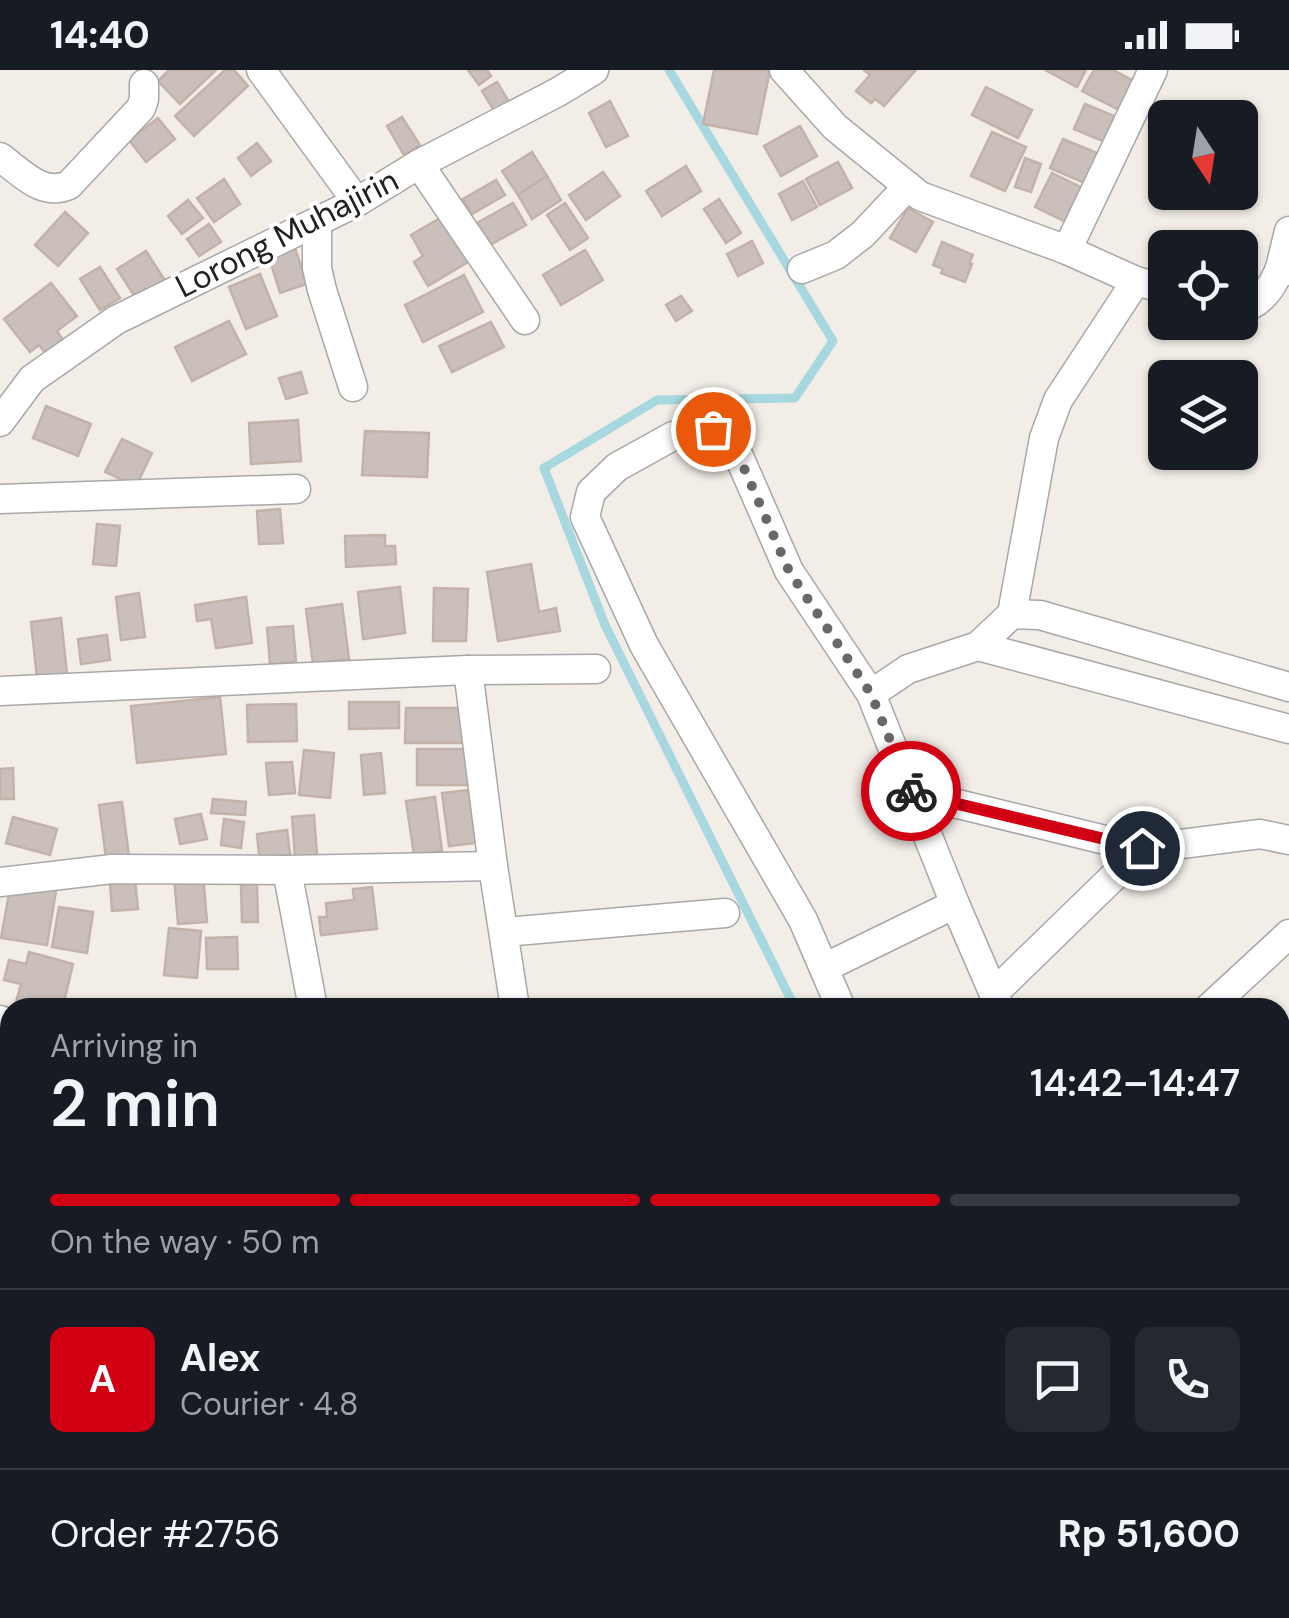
<!DOCTYPE html>
<html lang="en">
<head>
<meta charset="utf-8">
<style>
  :root { --surface:#171b24; --page:#242831; --text:#f1f3f6; --muted:#9ea1a6; --line:#363941; --accent:#d20013 }
  body { margin:0; font-family:"DM Sans",sans-serif; background:var(--page); color:var(--text); height:100vh; display:flex; flex-direction:column; font-size:38px; white-space:nowrap }
  * { box-sizing:border-box; margin:0 }
  p { font-size:32px; color:var(--muted) }
  .icon { flex:none; width:55px; height:55px; fill:none; stroke:currentColor; stroke-width:2; stroke-linecap:round; stroke-linejoin:round }
  .map { position:relative; flex:1; overflow:hidden }
  .panel { position:absolute; left:0px; top:928px; width:1290px; height:622px; display:flex; flex-direction:column; background:var(--surface); border-radius:30px 30px 0 0; box-shadow:0 2px 8px #0004 }
  .panel>* { flex:none }
  .needle { width:65px; rotate:168deg }
  .controls { position:absolute; left:1148px; top:30px; display:grid; gap:20px }
  .controls a { display:grid; place-items:center; width:110px; height:110px; border-radius:15px; background:var(--surface); box-shadow:0 2px 8px #0004; font-size:50px }
  .pin { position:absolute; display:grid; place-items:center; width:85px; height:85px; color:#fff; margin:-42px; border:5px solid #fff; border-radius:50%; box-shadow:0 2px 10px #0007 }
  .courier { position:absolute; display:grid; place-items:center; width:100px; height:100px; margin:-50px; border:8px solid #d20013; border-radius:50%; background:#fff; color:#222; box-shadow:0 2px 12px #0007 }
  .summary em { font-style:normal; font-weight:600 }
  .summary div { display:flex; flex-direction:column-reverse }
  .summary { display:flex; align-items:center; justify-content:space-between; height:170px; padding:0 50px }
  h1 { font-size:65px; font-weight:600; line-height:75px }
  .bar { display:grid; grid-template-columns:repeat(4,1fr); gap:15px 10px; align-content:center; height:120px; padding:0 50px }
  .bar i { height:12px; border-radius:8px; background:var(--line) }
  .bar .current { background:var(--accent) }
  .bar p { grid-column:span 4 }
  .line { display:flex; align-items:center; gap:25px; padding:0 50px; border-top:2px solid var(--line) }
  .line div { flex:1 }
  .round { display:grid; place-items:center; flex:none; width:105px; height:105px; border-radius:15px; background:var(--page) }
  .status { display:flex; justify-content:space-between; align-items:center; height:70px; padding:0 50px; background:var(--surface); direction:ltr }
  .status svg { height:28px; fill:currentColor }
  .map>svg:first-child { display:block }
</style>
</head>
<body>
<div class="status"><b>14:40</b><svg viewBox="0 0 49 12"><path d="M0 12V9h3v3zM5 12V6h3v6zM10 12V3h3v9zM15 12V0h3v12zM26 1h20v11H26zM47 4h2v5h-2z"/></svg></div>
<div class="map">
<svg width="1289" height="1548" viewBox="0 0 1289 1548">
  <rect width="100%" height="100%" fill="#f2ede7"/>
  <polygon fill="#fffde3" points="1289,1376 1289,1548 1151,1548 1158,1540 1280,1540 1280,1387"/>
  <g fill="none" stroke-linecap="round" stroke-linejoin="round">
    <g stroke="#a7d8e0" stroke-width="9">
      <polyline points="669,0 833,271 795,328 657,330 544,398 605,555 795,938"/>
      <polyline points="992,1548 992,1540"/>
    </g>
  </g>
  <g fill="#cabfba" stroke="#c4b2a9" stroke-width="2.5">
    <polygon points="169,0 216,0 180,34 158,11"/>
    <polygon points="225,0 234,0 248,16 194,66 175,46"/>
    <polygon points="468,0 487,0 491,6 479,15"/>
    <polygon points="714,0 770,0 757,64 703,54"/>
    <polygon points="864,0 916,0 884,36 875,29 871,33 856,21 870,5"/>
    <polygon points="1045,0 1086,0 1077,17"/>
    <polygon points="1094,0 1113,0 1136,12 1121,41 1082,21"/>
    <polygon points="497,12 511,35 496,44 482,21"/>
    <polygon points="986,17 1032,40 1018,68 972,45"/>
    <polygon points="610,31 628,66 606,77 589,43"/>
    <polygon points="1085,34 1121,49 1110,74 1074,59"/>
    <polygon points="402,47 420,75 404,85 387,56"/>
    <polygon points="158,48 175,69 146,92 129,70"/>
    <polygon points="800,56 817,86 781,106 764,76"/>
    <polygon points="992,62 1026,77 1005,121 971,106"/>
    <polygon points="1063,69 1104,86 1092,116 1050,98"/>
    <polygon points="257,73 271,91 251,106 238,88"/>
    <polygon points="532,82 547,106 518,125 502,101"/>
    <polygon points="1025,88 1041,94 1031,122 1015,117"/>
    <polygon points="838,92 852,118 820,135 806,109"/>
    <polygon points="686,96 701,121 662,146 646,121"/>
    <polygon points="603,102 620,126 586,150 569,125"/>
    <polygon points="1052,103 1085,119 1068,153 1035,137"/>
    <polygon points="547,106 561,130 532,149 518,125"/>
    <polygon points="224,109 240,134 214,152 197,128"/>
    <polygon points="496,110 505,125 472,144 463,129"/>
    <polygon points="803,111 817,137 792,150 779,124"/>
    <polygon points="719,129 741,163 726,173 704,139"/>
    <polygon points="188,130 203,148 182,164 168,146"/>
    <polygon points="513,133 526,155 490,175 477,153"/>
    <polygon points="565,133 588,168 570,180 547,145"/>
    <polygon points="908,138 933,152 916,182 890,168"/>
    <polygon points="65,142 88,163 58,196 35,175"/>
    <polygon points="442,147 468,192 428,216 414,192 423,186 411,165"/>
    <polygon points="209,154 221,172 199,186 187,169"/>
    <polygon points="752,171 763,193 738,206 727,184"/>
    <polygon points="942,172 973,185 969,194 972,194 965,212 941,203 943,199 933,195"/>
    <polygon points="295,178 307,214 280,223 269,187"/>
    <polygon points="585,180 603,210 561,235 543,205"/>
    <polygon points="146,181 166,212 137,230 117,199"/>
    <polygon points="100,197 120,228 100,240 80,209"/>
    <polygon points="260,204 277,246 246,259 229,217"/>
    <polygon points="464,205 483,242 423,272 405,235"/>
    <polygon points="51,213 77,246 57,261 63,270 45,283 39,275 30,282 4,249"/>
    <polygon points="681,226 692,241 676,251 666,235"/>
    <polygon points="229,251 246,284 192,311 175,277"/>
    <polygon points="491,252 504,277 452,302 439,276"/>
    <polygon points="301,302 307,323 286,329 279,308"/>
    <polygon points="46,336 91,354 78,386 33,368"/>
    <polygon points="298,350 301,391 251,394 249,353"/>
    <polygon points="365,361 429,363 427,407 362,405"/>
    <polygon points="122,369 152,383 136,416 105,402"/>
    <polygon points="280,439 283,473 259,474 257,441"/>
    <polygon points="97,454 120,456 116,496 93,494"/>
    <polygon points="385,465 385,476 395,476 396,494 346,497 345,466"/>
    <polygon points="531,494 539,542 556,538 560,561 498,571 487,502"/>
    <polygon points="400,517 405,563 363,569 358,522"/>
    <polygon points="434,518 468,519 466,571 433,571"/>
    <polygon points="139,523 145,567 121,570 116,527"/>
    <polygon points="246,527 252,573 216,578 211,549 197,551 195,535"/>
    <polygon points="342,534 349,589 313,594 306,539"/>
    <polygon points="61,548 67,604 37,608 31,552"/>
    <polygon points="293,556 296,592 270,594 267,558"/>
    <polygon points="107,565 110,590 81,594 78,569"/>
    <polygon points="220,627 226,684 137,693 131,636"/>
    <polygon points="349,632 399,632 399,658 349,659"/>
    <polygon points="296,634 297,671 248,672 247,635"/>
    <polygon points="406,638 468,638 467,673 405,673"/>
    <rect x="417" y="679" width="54" height="36"/>
    <polygon points="304,680 334,683 330,728 299,725"/>
    <polygon points="381,683 385,723 364,725 361,685"/>
    <polygon points="292,692 295,723 269,725 266,693"/>
    <polygon points="13,698 14,729 0,729 0,699"/>
    <polygon points="478,719 484,772 449,776 442,723"/>
    <polygon points="435,727 442,781 414,785 406,731"/>
    <polygon points="213,729 246,732 245,745 211,743"/>
    <polygon points="122,732 129,786 106,788 99,735"/>
    <polygon points="201,744 207,769 180,774 175,749"/>
    <polygon points="314,745 317,785 295,787 292,747"/>
    <polygon points="13,747 57,759 50,785 6,773"/>
    <polygon points="224,749 244,752 241,778 221,775"/>
    <polygon points="287,760 291,790 260,794 257,764"/>
    <polygon points="203,803 207,852 178,854 174,806"/>
    <polygon points="135,810 138,839 112,841 110,812"/>
    <polygon points="11,813 56,821 47,875 1,868"/>
    <polygon points="257,814 258,852 242,852 241,815"/>
    <polygon points="372,817 377,859 321,865 319,847 327,847 326,833 354,830 353,819"/>
    <polygon points="59,837 93,842 87,883 52,877"/>
    <polygon points="169,858 201,861 197,908 164,905"/>
    <polygon points="237,867 238,899 207,899 206,868"/>
    <polygon points="29,882 73,894 64,932 76,935 76,938 38,938 16,932 21,914 4,910 9,890 26,894"/>
    <polygon points="0,957 10,960 10,1004 0,1001"/>
    <polygon points="0,1009 10,1013 10,1054 0,1050"/>
  </g>
  <g fill="none" stroke-linecap="round" stroke-linejoin="round">
    <g stroke="#a8a8a8" stroke-width="31">
      <g id="street">
        <polyline points="261,0 357,132"/>
        <polyline points="784,0 835,57 920,126 1067,180 1136,211 1165,219"/>
        <path d="M0,87c22,16 42,40 69,28l72,-77 3,-9v-15"/>
        <polyline points="419,94 525,250"/>
        <polyline points="317,152 317,198 322,220 353,317"/>
        <polyline points="1067,180 1153,0"/>
        <polyline points="1280,198 1289,161"/>
        <polyline points="802,199 836,185 863,164 908,116"/>
        <path d="M1240,238c20,-2 33,-22 40,-40l9,3"/>
        <polyline points="0,352 32,309 116,250 357,132 419,94 558,22 594,0"/>
        <polyline points="0,429 296,419"/>
        <polyline points="1012,544 1044,368 1058,330 1136,211"/>
        <polyline points="978,576 1289,659"/>
        <polyline points="468,600 493,796 515,938"/>
        <polyline points="0,621 468,600 596,599"/>
        <polyline points="871,624 908,599 978,576 1012,544 1040,545 1289,617"/>
        <polyline points="915,729 958,734 1142,779 1260,764 1289,770"/>
        <polyline points="287,800 313,938"/>
        <polyline points="0,812 112,799 287,800 493,796"/>
        <polyline points="505,862 725,843"/>
        <polyline points="824,898 955,834"/>
        <polyline points="994,923 1142,779"/>
        <polyline points="841,938 803,850 644,575 585,447 591,422 617,397 673,366 713,359 728,367 737,382 789,501 871,624 955,834 1000,938"/>
        <polyline points="1209,938 1289,864"/>
        <polyline points="0,950 10,954"/>
        <polyline points="1280,1086 1289,1078"/>
        <polyline points="0,1206 10,1189"/>
        <polyline points="1280,1316 1289,1308"/>
        <polyline points="0,1336 10,1350"/>
        <polyline points="0,1492 10,1496"/>
        <polyline points="0,1528 10,1516"/>
        <polyline points="87,1540 100,1548"/>
        <polyline points="621,1540 630,1548"/>
        <polyline points="192,1548 197,1540"/>
        <polyline points="503,1548 513,1540"/>
        <polyline points="766,1548 775,1540"/>
      </g>
    </g>
    <use href="#street" stroke="#fff" stroke-width="28"/>
  </g>
  <g fill="none" stroke-linecap="round" stroke-linejoin="round">
    <polyline stroke="#6a6866" stroke-width="10" stroke-dasharray="0 18" points="713,359 728,366 737,382 789,501 871,624 911,721"/>
    <polyline stroke="#d20013" stroke-width="12" points="911,721 915,730 958,734 1142,778"/>
  </g>
  <g text-anchor="middle" stroke-width="8" stroke-linejoin="round" paint-order="stroke">
    <g font-size="32" fill="#212121" stroke="#fff">
      <text transform="translate(287 163) rotate(-27)" y="11">Lorong Muhajirin</text>
    </g>
  </g>
</svg>
<div class="controls">
<a><svg class="needle" viewBox="-14 -14 28 28"><path d="M0-13l5 13h-10z" fill="#e53935"/><path d="M0 13l5-13h-10z" fill="#9ea1a6"/></svg></a>
<a><svg class="icon" aria-label="locate" viewBox="0 0 24 24"><circle cx="12" cy="12" r="6"/><path d="M12 2v4M12 18v4M2 12h4M18 12h4"/></svg></a>
<a><svg class="icon" aria-label="layers" viewBox="0 0 24 24"><path d="M12 4l9 5-9 5-9-5zM3 14l9 5 9-5"/></svg></a>
</div>
<div class="pin" style="left:713px;top:359px;background:#ea580c"><svg class="icon" aria-label="bag" viewBox="0 0 24 24"><path d="M5 8h14l-1 12H6zM9 8a3 3 0 0 1 6 0"/></svg></div>
<div class="pin" style="left:1142px;top:778px;background:#1f2937"><svg class="icon" aria-label="home" viewBox="0 0 24 24"><path d="M3 11l9-7 9 7M6 9v11h12V9"/></svg></div>
<div class="courier" style="left:911px;top:721px"><svg class="icon" aria-label="bike" viewBox="0 0 24 24"><circle cx="6" cy="16" r="4"/><circle cx="18" cy="16" r="4"/><path d="M6 16l4-8h5l3 8M10 8l3 8H6M13 5h3"/></svg></div>
<section class="panel">
<div class="summary"><div><h1>2 min</h1><p>Arriving in</p></div><em>14:42–14:47</em></div>
<div class="bar"><i class="current"></i><i class="current"></i><i class="current"></i><i></i><p>On the way · 50 m</p></div>
<div class="line" style="height:180px"><b class="round" style="background:var(--accent);color:#fff">A</b><div><b>Alex</b><p>Courier · 4.8</p></div><a class="round"><svg class="icon" aria-label="chat" viewBox="0 0 24 24"><path d="M4 5h16v11H9l-5 4z"/></svg></a><a class="round"><svg class="icon" aria-label="phone" viewBox="0 0 24 24"><path d="M5 4h4l2 5-3 2q2 4 5 5l2-3 5 2v4C11 20 4 13 5 4z"/></svg></a></div>
<div class="line" style="height:130px"><div>Order #2756</div><b>Rp 51,600</b></div>
</section>
</div>
</body>
</html>
